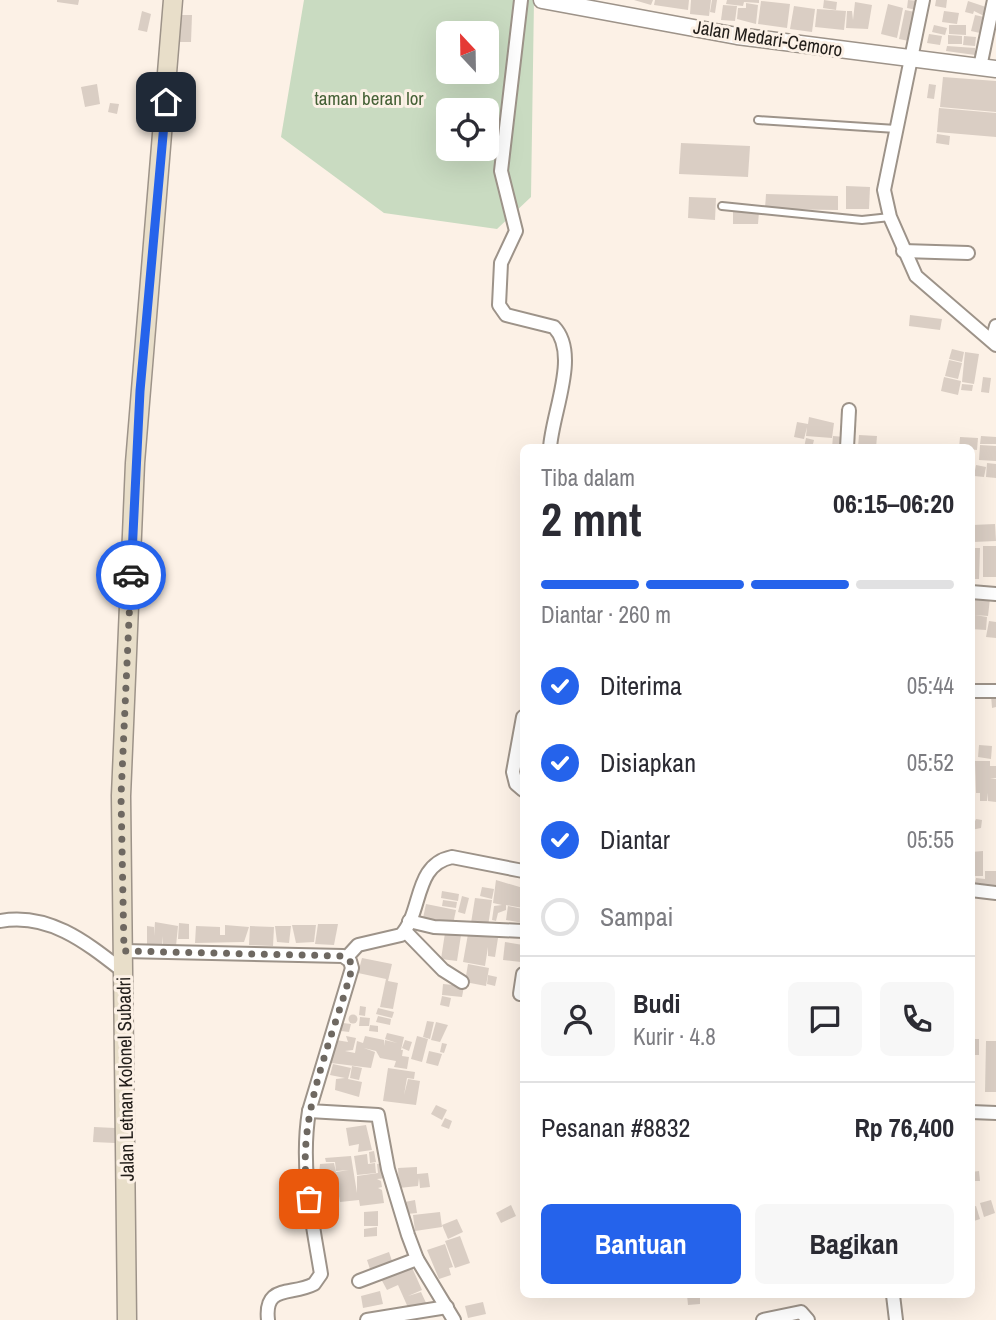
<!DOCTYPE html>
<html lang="id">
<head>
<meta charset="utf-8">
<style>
  :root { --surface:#fff; --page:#f7f7f7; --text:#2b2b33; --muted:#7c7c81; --line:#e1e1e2; --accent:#2563eb }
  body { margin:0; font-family:"Archivo Narrow",sans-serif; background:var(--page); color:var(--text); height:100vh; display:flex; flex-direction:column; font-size:26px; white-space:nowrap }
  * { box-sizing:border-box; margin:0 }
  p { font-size:23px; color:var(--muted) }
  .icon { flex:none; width:38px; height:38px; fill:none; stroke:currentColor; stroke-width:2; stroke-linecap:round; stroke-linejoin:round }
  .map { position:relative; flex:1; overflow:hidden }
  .panel { position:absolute; left:520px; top:444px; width:455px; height:854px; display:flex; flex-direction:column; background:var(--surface); border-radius:10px; box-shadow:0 7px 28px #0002 }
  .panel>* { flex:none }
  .needle { width:46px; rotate:338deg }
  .buttons { position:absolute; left:436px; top:21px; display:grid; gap:14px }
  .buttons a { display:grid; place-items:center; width:63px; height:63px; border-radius:10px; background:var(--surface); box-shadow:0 7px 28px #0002; font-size:35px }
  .pin { position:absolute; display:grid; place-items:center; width:60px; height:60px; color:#fff; margin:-30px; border-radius:14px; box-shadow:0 4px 10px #0006 }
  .courier { position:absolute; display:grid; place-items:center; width:70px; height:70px; margin:-35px; border:5px solid #2563eb; border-radius:50%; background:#fff; color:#222; box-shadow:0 2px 9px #0007 }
  .overview em { font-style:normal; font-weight:700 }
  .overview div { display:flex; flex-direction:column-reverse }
  .overview { display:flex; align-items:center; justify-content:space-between; height:119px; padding:0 21px }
  h1 { font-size:46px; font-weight:700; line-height:52px }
  .bar { display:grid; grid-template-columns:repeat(4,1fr); gap:10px 7px; align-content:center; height:84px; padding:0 21px }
  .bar i { height:9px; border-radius:5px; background:var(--line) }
  .bar .active { background:var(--accent) }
  .bar p { grid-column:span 4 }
  .line { display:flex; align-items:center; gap:18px; padding:0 21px; border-top:2px solid var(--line) }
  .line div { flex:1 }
  .round { display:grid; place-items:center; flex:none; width:74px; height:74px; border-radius:10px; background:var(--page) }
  ol { padding:0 21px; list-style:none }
  li { display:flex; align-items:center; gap:21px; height:77px }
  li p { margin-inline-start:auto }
  li .icon { padding:7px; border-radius:50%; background:var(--accent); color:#fff; stroke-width:4 }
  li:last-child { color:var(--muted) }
  li i { width:38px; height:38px; border:4px solid var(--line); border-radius:50% }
  .action { display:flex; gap:14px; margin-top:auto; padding:14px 21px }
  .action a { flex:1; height:80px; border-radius:10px; background:var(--accent); color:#fff; font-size:28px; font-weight:700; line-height:80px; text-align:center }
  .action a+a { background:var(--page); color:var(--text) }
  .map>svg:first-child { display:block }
</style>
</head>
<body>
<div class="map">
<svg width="996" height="1320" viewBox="0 0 996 1320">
  <rect width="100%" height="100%" fill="#fcf1e6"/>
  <path fill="#c9dbc1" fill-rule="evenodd" d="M304,0h230l-3,197 -34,32 -113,-16 -103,-76zM448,33h38v39h-38zM448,110h38v39h-38z"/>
  <g fill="#dacec4">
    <polygon points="57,0 79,0 78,5 57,2"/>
    <polygon points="634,0 653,0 651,5"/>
    <polygon points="655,0 689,0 688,10 654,5"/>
    <polygon points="691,0 711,0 709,16 690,14"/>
    <polygon points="712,0 717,0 715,13 710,12"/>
    <polygon points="727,0 759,0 759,3 744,2 743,6 726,4"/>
    <polygon points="824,0 837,2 836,10 823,8"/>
    <polygon points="908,0 919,1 917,10 907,8"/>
    <polygon points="936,0 947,0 946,8 935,6"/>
    <polygon points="761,1 790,4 787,28 758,24"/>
    <polygon points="968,1 986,7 984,16 974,11 973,14 965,12"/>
    <polygon points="855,2 872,5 868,29 846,28 847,11 852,11 853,20"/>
    <polygon points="746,3 758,5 756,24 737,19 738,8 746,8"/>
    <polygon points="888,4 903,8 897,38 881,34"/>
    <polygon points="723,5 737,6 735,21 721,20"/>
    <polygon points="794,6 815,9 812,32 790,29"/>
    <polygon points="817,9 846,11 844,30 815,27"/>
    <polygon points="905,10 920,13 914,42 899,39"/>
    <polygon points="142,11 151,14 147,32 138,30"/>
    <polygon points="944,11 959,13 957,24 942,22"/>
    <polygon points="180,15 192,15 191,42 179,42"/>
    <polygon points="975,15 984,17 980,33 971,31"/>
    <polygon points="934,25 947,28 945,35 932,32"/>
    <polygon points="949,25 966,25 966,35 949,34"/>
    <polygon points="929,34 942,36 940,45 927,43"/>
    <polygon points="948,35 962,36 962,44 948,44"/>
    <polygon points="964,36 976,37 975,46 963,45"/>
    <polygon points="947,46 975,48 975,55 946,51"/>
    <polygon points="943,77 996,81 996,112 940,107"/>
    <polygon points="97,84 100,104 85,107 81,87"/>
    <polygon points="929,84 936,85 934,99 927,98"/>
    <polygon points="110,103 119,104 117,114 108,112"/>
    <polygon points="939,108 996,113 996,137 937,132"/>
    <polygon points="937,134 950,136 949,145 936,143"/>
    <polygon points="681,143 750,146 748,177 679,174"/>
    <polygon points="846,186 870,187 869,209 846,209"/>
    <polygon points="766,194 838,196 838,210 765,209"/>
    <polygon points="689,197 716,198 715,220 688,218"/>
    <polygon points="733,211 759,212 758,224 733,224"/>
    <polygon points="910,315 942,319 940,330 909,326"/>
    <polygon points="952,349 964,352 962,362 949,359"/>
    <polygon points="965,352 979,354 974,384 962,382"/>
    <polygon points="949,360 962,363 958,379 945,376"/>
    <polygon points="944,377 961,381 958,395 941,391"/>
    <polygon points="983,377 991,378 989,393 981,392"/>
    <polygon points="962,384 973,385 972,391 961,390"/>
    <polygon points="809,417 834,423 832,438 806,436 807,427 804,439 794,437 797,422 808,424"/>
    <polygon points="859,435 877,436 876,448 858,447"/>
    <polygon points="833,436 845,437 844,448 832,448"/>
    <polygon points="981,436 996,437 996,444 980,444"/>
    <polygon points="960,437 978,438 977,450 959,448"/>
    <polygon points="806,438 814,440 812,448 804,448"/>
    <polygon points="783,444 798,445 797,448 783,448"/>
    <polygon points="980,445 996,446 996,461 979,460"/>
    <polygon points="987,463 996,464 996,478 986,477"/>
    <polygon points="976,465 986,467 984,477 974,476"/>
    <polygon points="995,524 996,541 973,542 972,525"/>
    <rect x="983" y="546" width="13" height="31"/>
    <polygon points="971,548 980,548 979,579 971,579"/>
    <polygon points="971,594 990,598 988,616 975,615 987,617 986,630 971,629"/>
    <polygon points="989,621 996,622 996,638 986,637"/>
    <polygon points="991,695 996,695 996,707 992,708"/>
    <polygon points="979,745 992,746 991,759 978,757"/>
    <polygon points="975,761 990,761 990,766 996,766 996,778 990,778 996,779 996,802 988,801 988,793 987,801 980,801 980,793 976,793"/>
    <polygon points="976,819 982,820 981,828 971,830"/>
    <polygon points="983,851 983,876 971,876 971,852"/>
    <polygon points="985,871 996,871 996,887 974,887 976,878 985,879"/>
    <polygon points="496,880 523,888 523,908 506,905 506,910 498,913 496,921 492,920 494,906 502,905 493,903"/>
    <polygon points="482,887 494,889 492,899 480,896"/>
    <polygon points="442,891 459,894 458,901 441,898"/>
    <polygon points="462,896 469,898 465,914 458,912"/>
    <polygon points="475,898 492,900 488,926 471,923"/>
    <polygon points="443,900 457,902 456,908 442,906"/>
    <polygon points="426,904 456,910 453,924 423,918"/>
    <polygon points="508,906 523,909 523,923 506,920"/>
    <polygon points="155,922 178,926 176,946 163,945 163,936 162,947 147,945 147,926 154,927 154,936"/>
    <polygon points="179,923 189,924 189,939 178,939"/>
    <polygon points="318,924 338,924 334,945 315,944"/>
    <polygon points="225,925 249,927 244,942 195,943 196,926 220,927 220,935 225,935"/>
    <polygon points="292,925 316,925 314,942 296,943"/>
    <polygon points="250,926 274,927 273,946 249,945"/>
    <polygon points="275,926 291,926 289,943 277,942"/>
    <polygon points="445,933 461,935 457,961 441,959"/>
    <polygon points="468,934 498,938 495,957 488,956 488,947 485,966 463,962"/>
    <polygon points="505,942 523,945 521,962 503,960"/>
    <polygon points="362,958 392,964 388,981 398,983 393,1009 380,1007 386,979 358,973"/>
    <polygon points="468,964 489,968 486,986 465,982"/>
    <polygon points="488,975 497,977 495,986 487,984"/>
    <polygon points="443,984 464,986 462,997 442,995"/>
    <polygon points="442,996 451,998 449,1007 440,1005"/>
    <polygon points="360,1006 366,1007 365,1016 359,1015"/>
    <polygon points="378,1008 394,1012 392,1018 376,1014"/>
    <circle cx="353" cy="1019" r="4.5"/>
    <polygon points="378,1016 391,1019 390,1025 376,1022"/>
    <polygon points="360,1017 370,1018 369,1026 359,1026"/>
    <polygon points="427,1021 434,1022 430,1039 423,1037"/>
    <polygon points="436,1022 448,1025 440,1042 431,1040"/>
    <polygon points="343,1023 351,1024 349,1032 341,1031"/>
    <polygon points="370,1025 378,1026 378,1032 369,1031"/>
    <polygon points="387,1033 404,1037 401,1050 403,1050 402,1056 409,1057 407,1069 394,1067 396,1061 380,1058 376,1051 364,1048 375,1052 371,1068 331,1063 336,1040 348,1042 346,1036 356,1038 353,1050 345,1051 355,1053 357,1041 363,1043 365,1036 384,1040 384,1046 385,1040 397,1043 385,1039"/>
    <polygon points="417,1036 428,1039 422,1062 411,1059"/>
    <rect x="971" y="1039" width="8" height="16"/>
    <polygon points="405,1040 412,1042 409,1051 402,1048"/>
    <polygon points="986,1041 996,1041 996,1092 985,1092"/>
    <polygon points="442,1043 447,1044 444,1053 440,1052"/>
    <polygon points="429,1051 442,1054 438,1066 426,1063"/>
    <polygon points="333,1064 351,1068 348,1079 362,1082 359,1097 335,1090 336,1079 345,1078 330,1075"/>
    <polygon points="352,1066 362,1068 359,1080 350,1078"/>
    <polygon points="388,1068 415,1072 414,1079 407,1078 404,1095 408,1079 420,1081 416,1105 383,1101"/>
    <polygon points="436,1105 447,1110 442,1120 431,1114"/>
    <polygon points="445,1118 452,1121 449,1129 441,1126"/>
    <polygon points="366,1125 372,1150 358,1152 359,1144 349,1146 346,1128"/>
    <polygon points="94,1127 115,1128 115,1143 93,1142"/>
    <polygon points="374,1151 376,1162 370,1163 369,1152"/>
    <polygon points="367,1154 368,1164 375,1163 376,1173 357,1175 354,1156"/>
    <polygon points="351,1156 357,1193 357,1176 378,1173 377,1164 384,1163 387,1178 377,1179 381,1181 382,1187 378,1188 382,1190 384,1203 360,1206 359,1200 340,1202 338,1190 334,1190 338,1201 323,1205 318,1183 320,1164 334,1163 338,1181 336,1172 349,1170 336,1171 335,1162 326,1162 325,1158"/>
    <polygon points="417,1167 417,1174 428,1173 430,1187 420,1188 419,1178 418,1186 399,1188 398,1168"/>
    <polygon points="979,1171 980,1181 971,1181 971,1172"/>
    <polygon points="415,1200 417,1213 407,1214 405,1202"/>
    <polygon points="991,1200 995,1213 984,1217 980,1203"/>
    <polygon points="511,1205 516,1216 501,1223 496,1213"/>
    <polygon points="976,1206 980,1219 971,1222 971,1207"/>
    <polygon points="378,1211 378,1226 364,1226 364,1212"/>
    <polygon points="440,1212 442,1227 415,1231 413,1215"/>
    <polygon points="457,1219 463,1232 448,1239 442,1225"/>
    <polygon points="377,1227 377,1236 364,1237 364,1229"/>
    <polygon points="460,1236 470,1263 455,1268 445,1241"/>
    <polygon points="445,1244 453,1267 449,1268 451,1275 439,1279 427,1250"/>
    <polygon points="389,1252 393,1264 371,1272 367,1260"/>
    <polygon points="410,1263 422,1290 408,1296 421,1292 427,1305 410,1312 398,1285 387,1290 380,1277"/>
    <polygon points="380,1291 383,1304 363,1308 361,1296"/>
    <polygon points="687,1295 700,1295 700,1304 688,1305"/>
    <polygon points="483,1302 486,1314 468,1318 465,1306"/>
  </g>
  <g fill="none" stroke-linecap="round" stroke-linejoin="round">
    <g stroke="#9d9389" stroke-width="10">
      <g id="service">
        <polyline points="758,120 896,129"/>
        <polyline points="722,206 862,220 890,217"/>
      </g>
    </g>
    <g stroke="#9d9389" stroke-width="16">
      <g id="minor">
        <path d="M521,0l-20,171 15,60 -15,32 -2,42 7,10 48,12c26,27 -2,86 -4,121"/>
        <polyline points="923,0 884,190 890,217 916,276 996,345"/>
        <polyline points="980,67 994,0"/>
        <polyline points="903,251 968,253"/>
        <polyline points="992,341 996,326"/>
        <polyline points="847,448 849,410"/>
        <polyline points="971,592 996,594"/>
        <polyline points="971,691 996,691"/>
        <polyline points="523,717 513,772 516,784 523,790"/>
        <polyline points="971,890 996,893"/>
        <path d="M0,921c49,-9 87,22 123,50"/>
        <polyline points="409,921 434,927 523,931"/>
        <polyline points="405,931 443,970 462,982"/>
        <polyline points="124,951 343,956 350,961 352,968 309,1111 378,1115 388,1169 408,1235 417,1259 454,1320"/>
        <path d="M347,957l11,-12 43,-10c22,-23 12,-70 51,-78l71,14"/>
        <polyline points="520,994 523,974"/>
        <polyline points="971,1112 996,1113"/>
        <polyline points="359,1281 417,1259"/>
        <polyline points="893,1295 896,1320"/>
        <path d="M268,1320c-4,-36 23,-24 46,-36l7,-10c-9,-55 -21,-107 -12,-163"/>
        <polyline points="367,1320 447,1307"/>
        <polyline points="763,1320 801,1312 808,1320"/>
      </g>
    </g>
    <g stroke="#9d9389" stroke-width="19">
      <polyline id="tertiary" points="542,0 737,36 996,69"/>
    </g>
    <g stroke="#9d9389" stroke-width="21">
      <polyline id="secondary" points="127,1320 121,796 135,463 173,0"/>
    </g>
    <use href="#service" stroke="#fff" stroke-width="6"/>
    <use href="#minor" stroke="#fff" stroke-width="12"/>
    <use href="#tertiary" stroke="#fff" stroke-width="16"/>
    <use href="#secondary" stroke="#e8dec9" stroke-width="18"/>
  </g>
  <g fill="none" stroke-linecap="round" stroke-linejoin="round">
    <path stroke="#6e6861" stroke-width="7" stroke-dasharray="0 12.6" d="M131,575l-10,221 3,155 219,5 7,5 2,7c-20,75 -59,153 -43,231"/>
    <polyline stroke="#2563eb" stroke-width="9" points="131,575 140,391 166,102"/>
  </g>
  <g text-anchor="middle" stroke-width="6" stroke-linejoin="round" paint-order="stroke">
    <g font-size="19" fill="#221e1a" stroke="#fcf1e6">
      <text transform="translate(768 38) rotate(9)" y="7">Jalan Medari-Cemoro</text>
      <text transform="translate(125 1079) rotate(-91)" y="7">Jalan Letnan Kolonel Subadri</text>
    </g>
    <g font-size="19" fill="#456136" stroke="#fcf1e6">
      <text x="369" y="105">taman beran lor</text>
    </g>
  </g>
</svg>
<div class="buttons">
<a><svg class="needle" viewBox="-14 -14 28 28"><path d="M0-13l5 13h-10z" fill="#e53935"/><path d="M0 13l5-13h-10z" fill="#7c7c81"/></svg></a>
<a><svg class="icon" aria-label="locate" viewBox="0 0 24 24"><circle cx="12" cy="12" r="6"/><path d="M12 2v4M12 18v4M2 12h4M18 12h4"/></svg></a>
</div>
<div class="pin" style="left:309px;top:1199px;background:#ea580c"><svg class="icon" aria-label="bag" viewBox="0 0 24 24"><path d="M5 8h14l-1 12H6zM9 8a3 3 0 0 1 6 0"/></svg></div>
<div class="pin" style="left:166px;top:102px;background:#1f2937"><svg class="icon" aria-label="home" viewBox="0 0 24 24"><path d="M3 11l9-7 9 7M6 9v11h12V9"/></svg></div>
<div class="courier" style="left:131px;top:575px"><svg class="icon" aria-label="car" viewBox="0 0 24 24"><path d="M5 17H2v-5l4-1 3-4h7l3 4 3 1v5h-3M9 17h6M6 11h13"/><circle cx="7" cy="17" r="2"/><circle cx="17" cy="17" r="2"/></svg></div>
<section class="panel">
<div class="overview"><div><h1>2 mnt</h1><p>Tiba dalam</p></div><em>06:15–06:20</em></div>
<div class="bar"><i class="active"></i><i class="active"></i><i class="active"></i><i></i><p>Diantar · 260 m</p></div>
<ol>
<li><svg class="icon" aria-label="check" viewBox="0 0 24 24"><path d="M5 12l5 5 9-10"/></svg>Diterima<p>05:44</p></li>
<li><svg class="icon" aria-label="check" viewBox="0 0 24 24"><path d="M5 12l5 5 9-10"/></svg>Disiapkan<p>05:52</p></li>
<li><svg class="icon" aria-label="check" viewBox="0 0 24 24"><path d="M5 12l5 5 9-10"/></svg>Diantar<p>05:55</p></li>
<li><i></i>Sampai</li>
</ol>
<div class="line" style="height:126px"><a class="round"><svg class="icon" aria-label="person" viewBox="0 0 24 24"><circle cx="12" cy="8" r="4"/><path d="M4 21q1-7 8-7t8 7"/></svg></a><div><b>Budi</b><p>Kurir · 4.8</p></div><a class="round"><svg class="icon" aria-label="chat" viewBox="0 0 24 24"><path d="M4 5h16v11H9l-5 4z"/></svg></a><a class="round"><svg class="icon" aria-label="phone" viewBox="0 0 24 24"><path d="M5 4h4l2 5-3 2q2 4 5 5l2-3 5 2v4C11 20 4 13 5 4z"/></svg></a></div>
<div class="line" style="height:91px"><div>Pesanan #8832</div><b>Rp 76,400</b></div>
<div class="action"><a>Bantuan</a><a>Bagikan</a></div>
</section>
</div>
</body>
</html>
